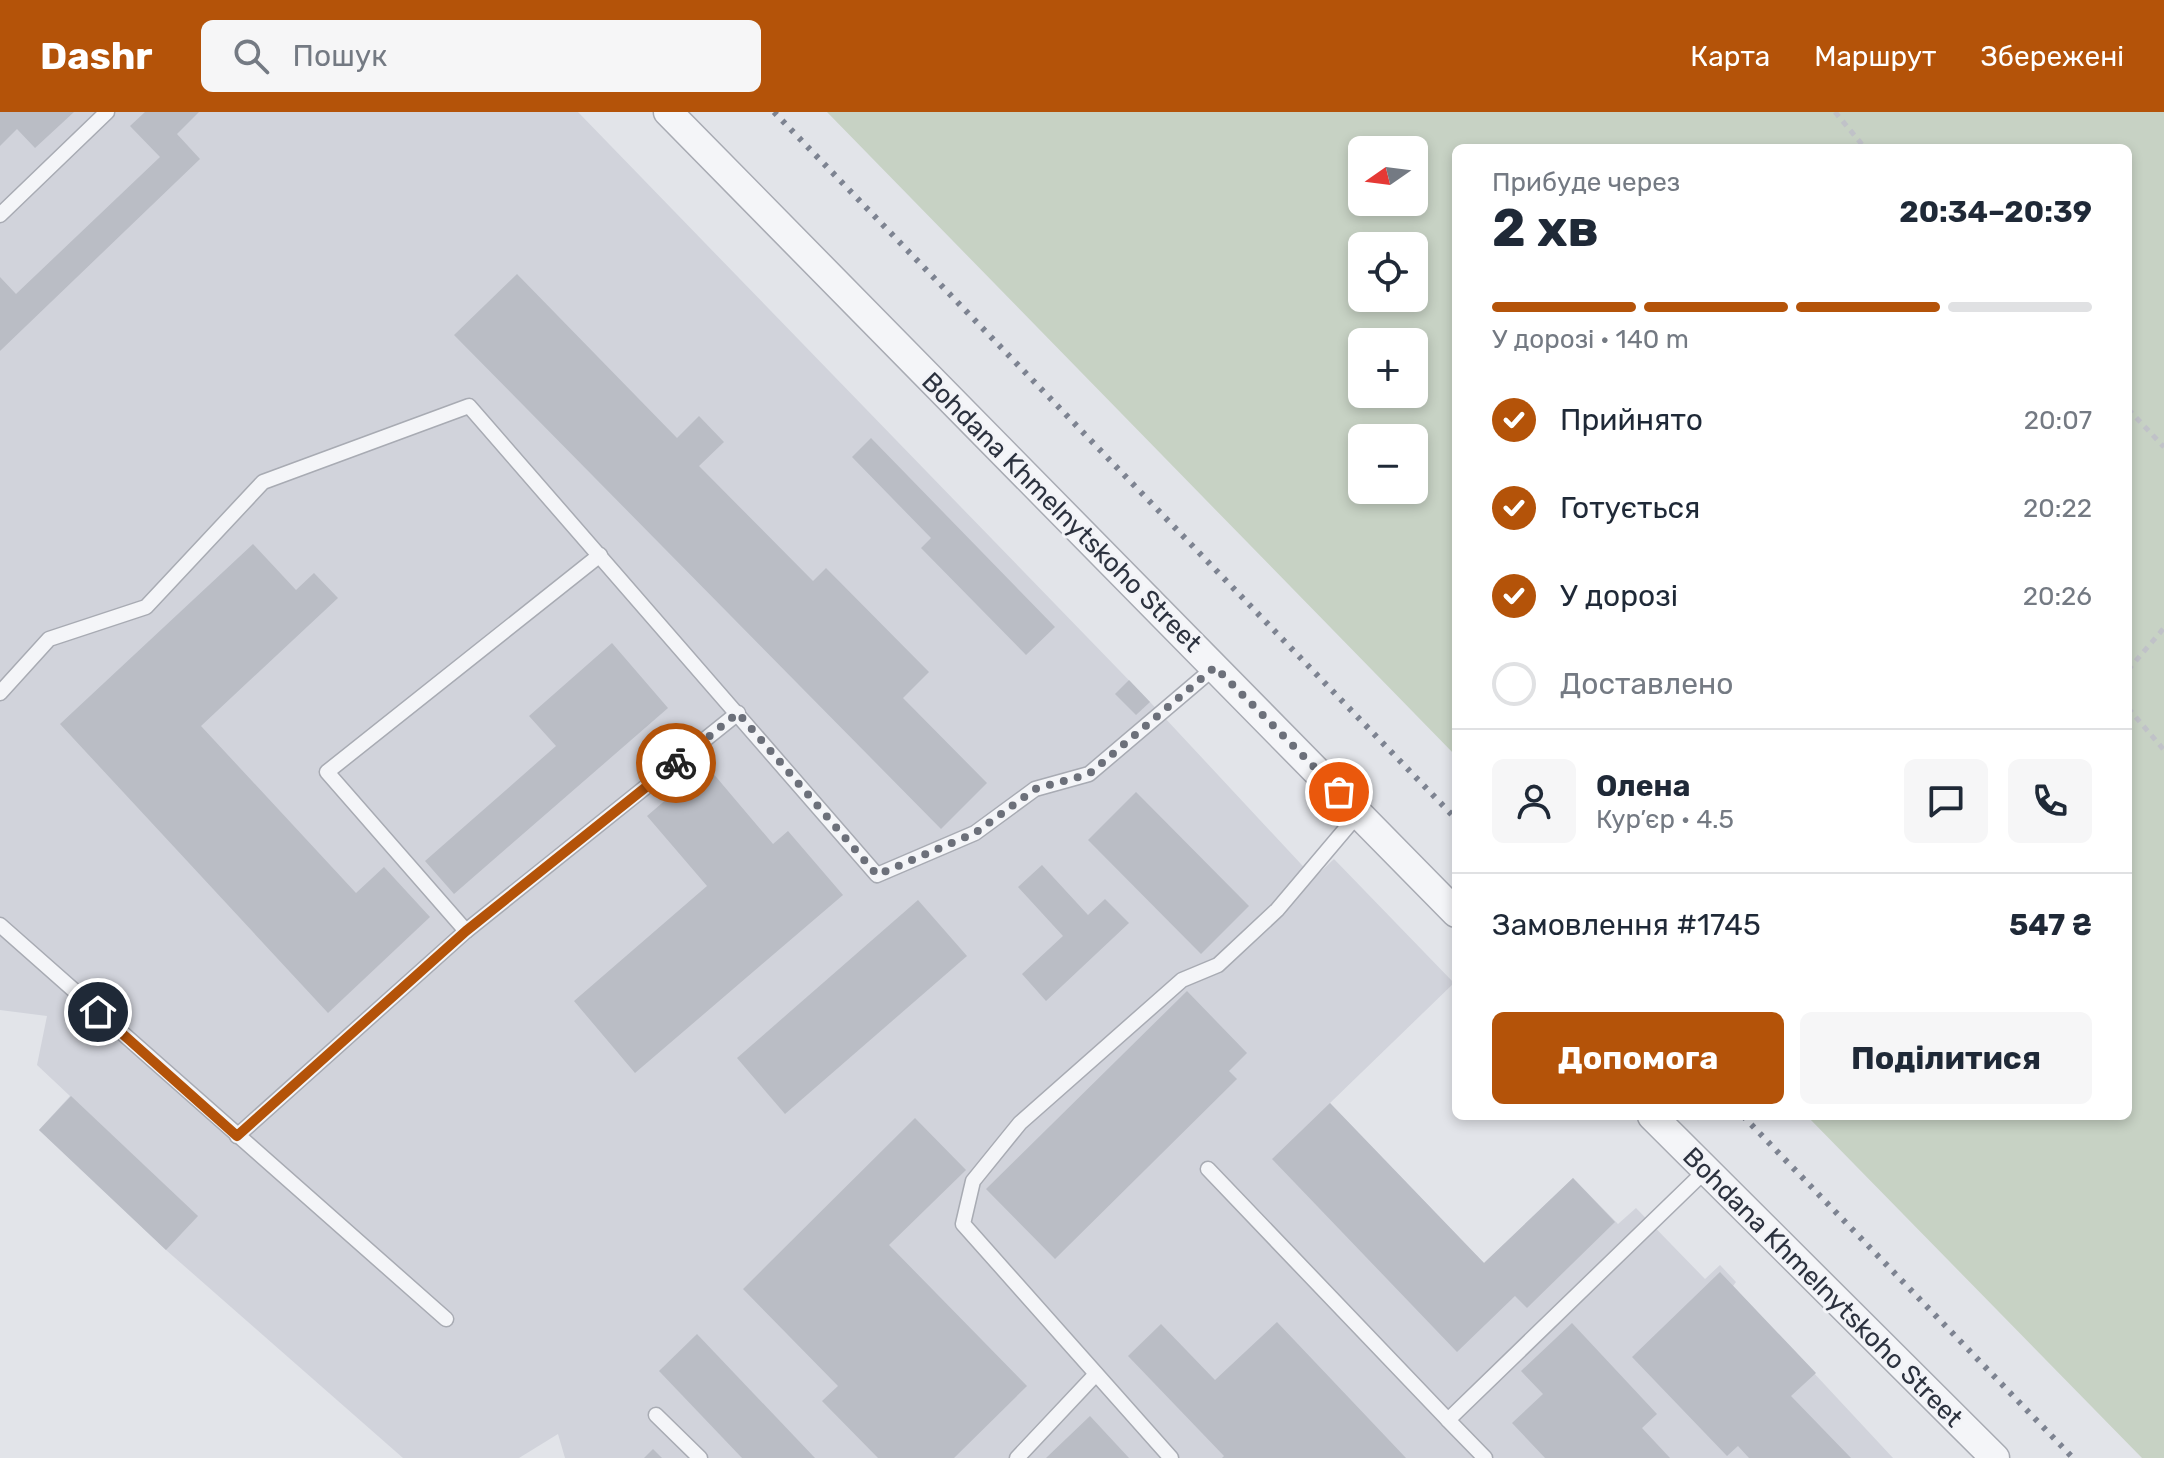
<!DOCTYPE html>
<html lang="uk">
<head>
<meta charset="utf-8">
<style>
  :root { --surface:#fff; --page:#f6f6f7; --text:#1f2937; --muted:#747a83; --line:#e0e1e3; --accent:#b45309 }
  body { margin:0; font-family:Rubik,sans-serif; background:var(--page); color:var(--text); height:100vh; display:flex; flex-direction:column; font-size:30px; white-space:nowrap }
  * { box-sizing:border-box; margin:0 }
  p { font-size:26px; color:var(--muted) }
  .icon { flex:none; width:44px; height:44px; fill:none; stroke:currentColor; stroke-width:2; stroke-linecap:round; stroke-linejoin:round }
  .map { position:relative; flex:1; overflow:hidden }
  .details { position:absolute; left:1452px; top:32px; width:680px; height:976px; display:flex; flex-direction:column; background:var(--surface); border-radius:12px; box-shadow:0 4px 12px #0003 }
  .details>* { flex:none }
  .needle { width:52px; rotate:256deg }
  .tools { position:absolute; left:1348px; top:24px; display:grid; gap:16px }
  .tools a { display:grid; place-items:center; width:80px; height:80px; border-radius:12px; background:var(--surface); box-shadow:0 4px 12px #0003; font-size:40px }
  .pin { position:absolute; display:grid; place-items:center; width:68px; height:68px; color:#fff; margin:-34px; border:4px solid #fff; border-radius:50%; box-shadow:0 2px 8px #0007 }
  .courier { position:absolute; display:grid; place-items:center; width:80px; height:80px; margin:-40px; border:6px solid #b45309; border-radius:50%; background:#fff; color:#222; box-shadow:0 2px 10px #0007 }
  .overview em { font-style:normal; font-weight:700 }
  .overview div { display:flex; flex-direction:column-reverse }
  .overview { display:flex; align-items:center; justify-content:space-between; height:136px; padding:0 40px }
  h1 { font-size:52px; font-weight:700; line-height:60px }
  .bar { display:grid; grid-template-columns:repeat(4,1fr); gap:12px 8px; align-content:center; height:96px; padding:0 40px }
  .bar i { height:10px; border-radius:6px; background:var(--line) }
  .bar .selected { background:var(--accent) }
  .bar p { grid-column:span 4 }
  .line { display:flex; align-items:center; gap:20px; padding:0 40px; border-top:2px solid var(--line) }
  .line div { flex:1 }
  .round { display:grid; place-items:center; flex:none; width:84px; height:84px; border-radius:12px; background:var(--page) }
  ol { padding:0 40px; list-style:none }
  li { display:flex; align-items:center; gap:24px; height:88px }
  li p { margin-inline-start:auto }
  li .icon { padding:8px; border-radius:50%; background:var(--accent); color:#fff; stroke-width:4 }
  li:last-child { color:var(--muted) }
  li i { width:44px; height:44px; border:4px solid var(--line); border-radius:50% }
  .button { display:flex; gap:16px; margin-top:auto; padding:16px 40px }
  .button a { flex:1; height:92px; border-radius:12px; background:var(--accent); color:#fff; font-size:32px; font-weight:700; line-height:92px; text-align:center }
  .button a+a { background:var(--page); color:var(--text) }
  header { display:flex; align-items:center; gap:48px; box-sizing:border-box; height:112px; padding:0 40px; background:var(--accent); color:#fff }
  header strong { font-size:38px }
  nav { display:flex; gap:44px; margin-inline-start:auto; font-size:28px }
  .search { width:560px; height:72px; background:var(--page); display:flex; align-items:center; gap:20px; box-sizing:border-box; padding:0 28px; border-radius:12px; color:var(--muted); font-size:30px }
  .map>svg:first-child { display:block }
</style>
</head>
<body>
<header>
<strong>Dashr</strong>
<div class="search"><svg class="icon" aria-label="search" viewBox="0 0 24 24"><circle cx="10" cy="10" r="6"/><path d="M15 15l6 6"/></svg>Пошук</div>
<nav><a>Карта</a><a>Маршрут</a><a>Збережені</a></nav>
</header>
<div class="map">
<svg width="2164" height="1346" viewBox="0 0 2164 1346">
  <rect width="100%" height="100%" fill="#e2e4e9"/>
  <polygon fill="#d1d3db" points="0,0 578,0 1150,590 1314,766 1334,747 1454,871 1330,991 1484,1151 1573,1066 1618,1112 1636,1096 1705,1167 1720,1153 1736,1170 1733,1174 1893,1346 565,1346 558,1322 519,1346 403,1346 166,1138 39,1018 70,984 37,953 47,904 0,898"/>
  <path fill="#c7d2c4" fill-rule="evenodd" d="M827,0h1337v1346h-22l-335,-342h321v-968h-672v608zM1362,38h52v52h-52zM1362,134h52v52h-52zM1362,230h52v52h-52zM1362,326h52v52h-52z"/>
  <g fill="#babdc5">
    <polygon points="0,0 74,0 35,36 17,17 0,34"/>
    <polygon points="145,0 199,0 177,22 200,47 0,239 0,165 16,182 160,45 130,14"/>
    <polygon points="517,162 677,326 699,304 724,330 699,354 813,469 826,456 929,560 903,586 987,671 941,717 454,223"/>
    <polygon points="871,326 1055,515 1026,543 921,436 931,426 852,345"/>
    <polygon points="253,432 296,478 314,461 338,486 201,614 356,781 384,755 430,805 328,901 60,612"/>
    <polygon points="612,531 668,596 454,782 425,749 556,634 529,604"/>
    <polygon points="1129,568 1150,590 1136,603 1115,582"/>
    <polygon points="706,653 773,732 788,719 843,783 635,961 574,889 707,774 647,704"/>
    <polygon points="1136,680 1249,794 1201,842 1088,728"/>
    <polygon points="1042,753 1088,803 1105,787 1129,811 1046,889 1022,862 1063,824 1018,775"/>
    <polygon points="918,788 967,844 785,1002 737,946"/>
    <polygon points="1187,879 1247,941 1229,959 1237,967 1055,1147 986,1077"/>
    <polygon points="71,984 198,1104 166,1138 39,1018"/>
    <polygon points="1330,991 1484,1151 1573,1066 1615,1110 1527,1196 1515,1184 1457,1240 1272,1047"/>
    <polygon points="915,1006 966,1058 889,1133 1027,1274 954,1346 878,1346 822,1289 838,1274 743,1177"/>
    <polygon points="1720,1160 1816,1261 1791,1284 1851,1346 1749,1346 1738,1334 1727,1344 1632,1245"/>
    <polygon points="1277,1210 1406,1346 1222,1346 1224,1344 1128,1244 1161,1212 1215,1268"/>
    <polygon points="1572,1211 1657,1302 1642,1316 1670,1346 1545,1346 1512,1311 1543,1282 1521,1259"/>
    <polygon points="697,1222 815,1346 742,1346 659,1259"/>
    <polygon points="1090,1304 1129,1346 1046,1346"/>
    <polygon points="653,1337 662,1346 644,1346"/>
  </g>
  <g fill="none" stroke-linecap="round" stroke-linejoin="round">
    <g stroke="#a8abb3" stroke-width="17">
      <g id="lane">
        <polyline points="0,103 107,0"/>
        <polyline points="0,581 49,527 146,495 263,370 469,294 877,763 975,721 1035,677 1089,662 1215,555"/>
        <polyline points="0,813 446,1207"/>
        <polyline points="466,819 327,660 600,443"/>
        <polyline points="237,1024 466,819 738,601"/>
        <polyline points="1208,1057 1448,1308 1705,1059"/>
        <polyline points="656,1303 700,1346"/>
        <polyline points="1448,1308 1485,1346"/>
        <polyline points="1017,1346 1096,1262"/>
        <polyline points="1171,1346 963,1112 973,1069 1020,1011 1182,868 1218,853 1277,798 1359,701"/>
      </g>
    </g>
    <g stroke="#a8abb3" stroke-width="31">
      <g id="street">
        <polyline points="668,0 1456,801"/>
        <polyline points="1652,1004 1995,1346"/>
      </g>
    </g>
    <g stroke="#c0c2c8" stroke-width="5" stroke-dasharray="6 6" stroke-linecap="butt">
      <polyline points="1835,0 1865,36"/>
      <polyline points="2128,297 2164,335"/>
      <polyline points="2128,558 2164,516"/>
      <polyline points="2128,596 2164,638"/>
    </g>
    <use href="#lane" stroke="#f4f5f8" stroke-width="14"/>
    <use href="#street" stroke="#f4f5f8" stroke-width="28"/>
    <g stroke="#7d8391" stroke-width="6" stroke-dasharray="4 8" stroke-linecap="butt">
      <polyline points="774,0 1456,707"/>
      <polyline points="1743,1004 2073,1346"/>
    </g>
  </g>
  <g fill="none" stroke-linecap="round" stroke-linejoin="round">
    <polyline stroke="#6c707a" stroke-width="8" stroke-dasharray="0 14.4" points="676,651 738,601 877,763 975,721 1035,677 1089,662 1215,555 1339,680"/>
    <polyline stroke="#b45309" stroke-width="10" points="98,900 237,1024 466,819 676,651"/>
  </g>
  <g text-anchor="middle" stroke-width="6" stroke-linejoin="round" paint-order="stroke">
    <g font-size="26" fill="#2c323f" stroke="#f2f3f7">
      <text transform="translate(1062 400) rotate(45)" y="9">Bohdana Khmelnytskoho Street</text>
      <text transform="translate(1823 1175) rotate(45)" y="9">Bohdana Khmelnytskoho Street</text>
    </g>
  </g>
</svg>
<div class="tools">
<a><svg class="needle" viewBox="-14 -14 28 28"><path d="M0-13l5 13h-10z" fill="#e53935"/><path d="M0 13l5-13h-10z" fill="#747a83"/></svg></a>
<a><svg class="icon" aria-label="locate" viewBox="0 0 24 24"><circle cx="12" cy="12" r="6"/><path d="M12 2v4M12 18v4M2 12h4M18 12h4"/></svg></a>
<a>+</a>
<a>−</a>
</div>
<div class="pin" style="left:1339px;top:680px;background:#ea580c"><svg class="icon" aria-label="bag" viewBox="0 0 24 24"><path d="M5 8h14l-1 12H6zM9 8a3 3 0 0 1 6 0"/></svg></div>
<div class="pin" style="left:98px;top:900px;background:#1f2937"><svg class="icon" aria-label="home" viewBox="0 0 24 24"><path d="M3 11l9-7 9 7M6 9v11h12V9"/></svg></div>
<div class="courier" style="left:676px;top:651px"><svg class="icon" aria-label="bike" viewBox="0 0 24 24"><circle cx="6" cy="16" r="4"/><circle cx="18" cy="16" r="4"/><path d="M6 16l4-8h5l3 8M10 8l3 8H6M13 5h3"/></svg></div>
<section class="details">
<div class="overview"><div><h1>2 хв</h1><p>Прибуде через</p></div><em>20:34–20:39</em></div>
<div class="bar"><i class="selected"></i><i class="selected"></i><i class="selected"></i><i></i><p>У дорозі · 140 m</p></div>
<ol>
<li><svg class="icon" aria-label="check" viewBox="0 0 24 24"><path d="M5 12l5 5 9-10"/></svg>Прийнято<p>20:07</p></li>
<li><svg class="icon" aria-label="check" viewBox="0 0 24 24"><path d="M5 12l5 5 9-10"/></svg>Готується<p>20:22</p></li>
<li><svg class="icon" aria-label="check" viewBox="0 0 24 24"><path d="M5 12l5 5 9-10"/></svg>У дорозі<p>20:26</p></li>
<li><i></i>Доставлено</li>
</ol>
<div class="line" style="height:144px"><a class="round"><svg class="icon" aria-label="person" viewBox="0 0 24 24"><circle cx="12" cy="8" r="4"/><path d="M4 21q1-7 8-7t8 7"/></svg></a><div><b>Олена</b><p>Кур’єр · 4.5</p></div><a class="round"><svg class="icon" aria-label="chat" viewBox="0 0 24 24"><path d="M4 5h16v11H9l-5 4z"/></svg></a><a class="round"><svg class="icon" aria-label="phone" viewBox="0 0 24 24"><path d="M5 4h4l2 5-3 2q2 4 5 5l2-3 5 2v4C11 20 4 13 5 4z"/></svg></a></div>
<div class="line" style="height:104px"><div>Замовлення #1745</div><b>547 ₴</b></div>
<div class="button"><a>Допомога</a><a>Поділитися</a></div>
</section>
</div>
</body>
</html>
